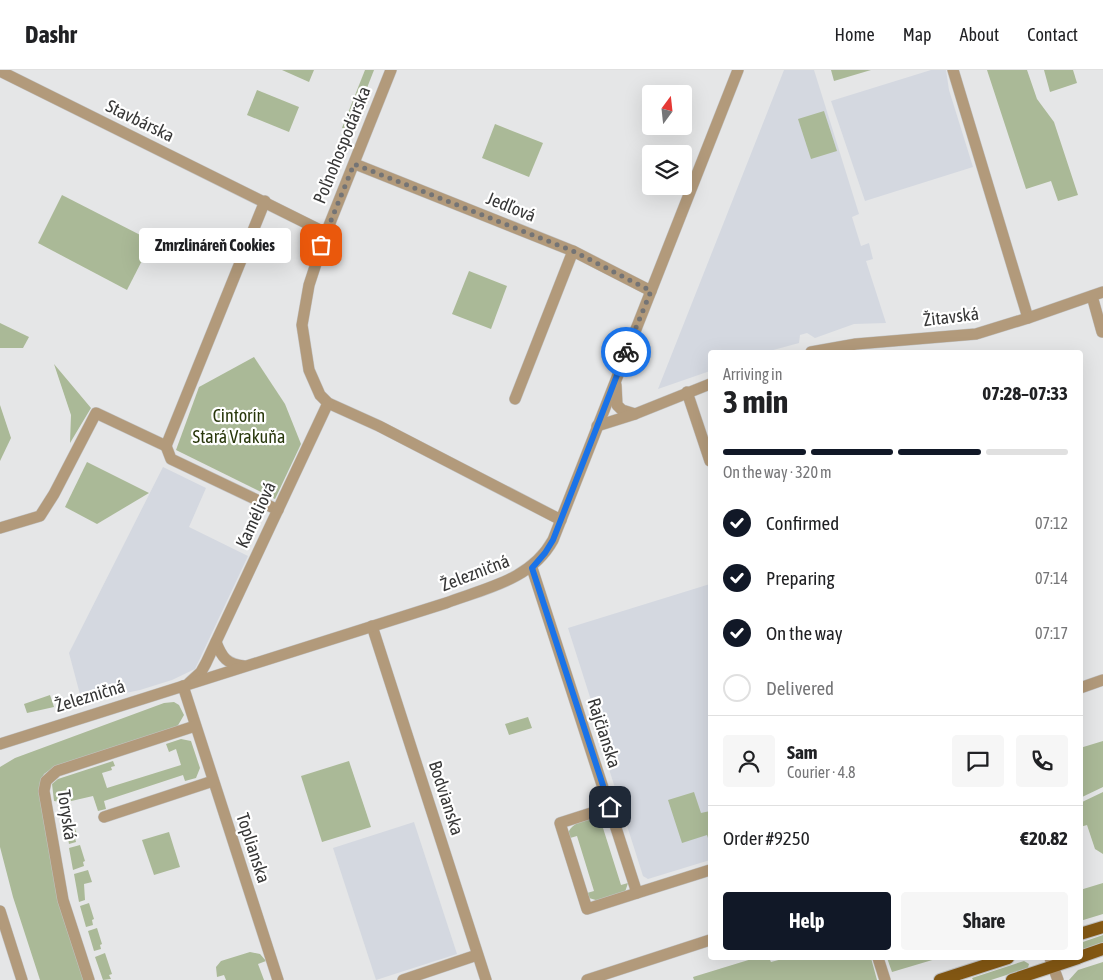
<!DOCTYPE html>
<html lang="en">
<head>
<meta charset="utf-8">
<style>
  :root { --surface:#fff; --page:#f6f6f6; --text:#202124; --muted:#757577; --line:#e0e0e0; --accent:#111827 }
  body { margin:0; font-family:"Asap Condensed",sans-serif; background:var(--page); color:var(--text); height:100vh; display:flex; flex-direction:column; font-size:19px; white-space:nowrap }
  * { box-sizing:border-box; margin:0 }
  p { font-size:16px; color:var(--muted) }
  .icon { flex:none; width:28px; height:28px; fill:none; stroke:currentColor; stroke-width:2; stroke-linecap:round; stroke-linejoin:round }
  .map { position:relative; flex:1; overflow:hidden }
  .panel { position:absolute; left:708px; top:280px; width:375px; height:610px; display:flex; flex-direction:column; background:var(--surface); border-radius:5px; box-shadow:0 5px 20px #0002 }
  .panel>* { flex:none }
  .needle { width:32px; rotate:15deg }
  .controls { position:absolute; left:642px; top:15px; display:grid; gap:10px }
  .controls a { display:grid; place-items:center; width:50px; height:50px; border-radius:5px; background:var(--surface); box-shadow:0 5px 20px #0002; font-size:25px }
  .pin { position:absolute; display:grid; place-items:center; width:42px; height:42px; color:#fff; margin:-21px; border-radius:10px; box-shadow:0 2px 8px #0006 }
  .courier { position:absolute; display:grid; place-items:center; width:50px; height:50px; margin:-25px; border:4px solid #1a73e8; border-radius:50%; background:#fff; color:#222; box-shadow:0 1px 6px #0007 }
  .bubble { position:absolute; height:35px; border-radius:5px; background:var(--surface); box-shadow:0 5px 20px #0002; font-size:16px; font-weight:700; line-height:35px; text-align:center }
  .summary em { font-style:normal; font-weight:700 }
  .summary div { display:flex; flex-direction:column-reverse }
  .summary { display:flex; align-items:center; justify-content:space-between; height:85px; padding:0 15px }
  h1 { font-size:32px; font-weight:700; line-height:38px }
  .bar { display:grid; grid-template-columns:repeat(4,1fr); gap:8px 5px; align-content:center; height:60px; padding:0 15px }
  .bar i { height:6px; border-radius:4px; background:var(--line) }
  .bar .selected { background:var(--accent) }
  .bar p { grid-column:span 4 }
  .line { display:flex; align-items:center; gap:12px; padding:0 15px; border-top:1px solid var(--line) }
  .line div { flex:1 }
  .round { display:grid; place-items:center; flex:none; width:52px; height:52px; border-radius:5px; background:var(--page) }
  ol { padding:0 15px; list-style:none }
  li { display:flex; align-items:center; gap:15px; height:55px }
  li p { margin-inline-start:auto }
  li .icon { padding:5px; border-radius:50%; background:var(--accent); color:#fff; stroke-width:4 }
  li:last-child { color:var(--muted) }
  li i { width:28px; height:28px; border:2px solid var(--line); border-radius:50% }
  .button { display:flex; gap:10px; margin-top:auto; padding:10px 15px }
  .button a { flex:1; height:58px; border-radius:5px; background:var(--accent); color:#fff; font-size:20px; font-weight:700; line-height:58px; text-align:center }
  .button a+a { background:var(--page); color:var(--text) }
  header { display:flex; align-items:center; gap:30px; box-sizing:border-box; height:70px; padding:0 25px; background:var(--surface); border-bottom:1px solid var(--line) }
  header strong { font-size:24px }
  nav { display:flex; gap:28px; margin-inline-start:auto; font-size:18px }
  .map>svg:first-child { display:block }
</style>
</head>
<body>
<header>
<strong>Dashr</strong>
<nav><a>Home</a><a>Map</a><a>About</a><a>Contact</a></nav>
</header>
<div class="map">
<svg width="1103" height="910" viewBox="0 0 1103 910">
  <rect width="100%" height="100%" fill="#e5e6e7"/>
  <g fill="#d4d8e0">
    <polygon points="784,0 814,0 859,144 852,147 856,160 861,176 869,173 873,189 866,191 886,253 854,254 815,268 807,263 800,265 799,273 766,282 710,282 710,301 658,319"/>
    <polygon points="931,0 946,0 949,20 973,97 865,131 831,31"/>
    <polygon points="163,397 206,418 189,457 248,486 195,599 172,610 140,620 82,632 69,583"/>
    <polygon points="710,514 710,790 648,809 643,806 609,699 612,698 611,693 568,558"/>
    <polygon points="414,752 457,884 376,910 333,778"/>
  </g>
  <g fill="#aab997">
    <polygon points="282,0 314,0 309,12"/>
    <polygon points="365,0 374,0 351,59 342,58"/>
    <polygon points="831,0 871,0 834,11"/>
    <polygon points="987,0 1027,0 1037,29 1054,52 1078,125 1058,131 1051,111 1026,119"/>
    <polygon points="1044,0 1073,0 1077,13 1050,22"/>
    <polygon points="257,20 299,37 289,62 247,45"/>
    <polygon points="824,41 837,81 811,89 798,49"/>
    <polygon points="495,54 543,73 529,107 482,88"/>
    <polygon points="62,125 152,171 127,220 38,173"/>
    <polygon points="469,201 507,216 491,259 452,244"/>
    <polygon points="0,253 29,267 23,278 0,278"/>
    <polygon points="254,287 285,334 301,374 275,429 176,380 199,317"/>
    <polygon points="54,294 91,338 70,373 71,345"/>
    <polygon points="0,335 11,368 0,391"/>
    <polygon points="87,392 149,423 97,454 65,437"/>
    <polygon points="50,625 54,637 27,643 24,634"/>
    <polygon points="174,632 179,635 184,645 177,657 54,697 44,704 40,713 84,910 40,910 13,827 0,777 0,697 15,688 164,633"/>
    <polygon points="528,647 532,658 509,665 505,654"/>
    <polygon points="181,669 191,671 200,698 196,708 185,711 183,705 104,731 106,739 98,741 93,726 67,732 70,742 67,743 69,747 65,749 61,732 54,731 52,714 58,709 113,691 115,696 111,697 112,700 102,703 107,718 181,695 176,679 169,682 166,674"/>
    <polygon points="1103,671 1103,717 1080,728 1080,678"/>
    <polygon points="349,691 371,757 322,772 301,706"/>
    <polygon points="694,722 701,743 710,741 710,774 707,765 682,773 668,730"/>
    <polygon points="1103,722 1103,784 1095,779 1087,755 1080,757 1080,733"/>
    <path d="M602,748l6,2 3,5 -8,3 18,57 7,-2 -3,9 -26,9 -10,-3 -2,-5 7,-2 -17,-55 -7,2 -2,-5c6,-13 22,-15 34,-15z"/>
    <polygon points="72,750 78,767 75,768 76,772 69,774 65,753"/>
    <polygon points="169,762 180,797 154,805 142,770"/>
    <polygon points="80,775 85,791 83,792 84,796 73,800 69,778"/>
    <polygon points="88,800 92,812 84,814 85,830 79,832 74,804"/>
    <polygon points="1103,813 1103,844 1080,851 1080,820"/>
    <polygon points="89,833 94,849 92,850 93,855 86,857 80,836"/>
    <polygon points="97,858 102,874 100,875 101,879 94,881 88,861"/>
    <polygon points="1103,865 1103,873 1080,881 1080,873"/>
    <polygon points="250,882 260,884 266,891 258,894 264,910 226,910 224,905 217,907 216,897 221,891"/>
    <polygon points="105,883 112,904 109,905 111,909 103,910 95,887"/>
    <polygon points="755,888 769,888 771,892 786,888 871,888 877,910 694,910 693,907"/>
    <polygon points="887,888 939,888 892,902"/>
    <polygon points="1024,891 1029,894 1028,898 991,910 973,910 972,908"/>
    <polygon points="1103,892 1103,910 1069,910 1078,900"/>
  </g>
  <g fill="none" stroke-linecap="round" stroke-linejoin="round">
    <g stroke="#c2c3c4" stroke-width="12">
      <g id="minor">
        <polyline points="391,0 326,163 309,215 302,255 309,300 320,325 328,333 379,356 561,450"/>
        <polyline points="953,0 1028,248"/>
        <polyline points="0,1 326,163"/>
        <polyline points="355,94 573,181 651,221"/>
        <polyline points="1092,226 1102,262"/>
        <polyline points="811,282 856,274 976,264 1028,248 1103,222"/>
        <polyline points="616,315 617,335 622,340 635,344"/>
        <polyline points="687,322 710,391"/>
        <polyline points="515,329 573,181"/>
        <polyline points="597,356 635,344 710,314"/>
        <polyline points="166,376 171,389 278,440"/>
        <polyline points="0,458 40,446 54,424 96,343 166,376 265,131"/>
        <polyline points="532,498 637,823 710,800"/>
        <polyline points="372,556 486,910"/>
        <path d="M216,572c6,16 11,22 28,24"/>
        <polyline points="189,613 201,602 206,593 328,333"/>
        <polyline points="183,616 278,910"/>
        <polyline points="1080,618 1103,610"/>
        <path d="M0,674l446,-141c40,-15 85,-23 107,-63l185,-470"/>
        <polyline points="610,737 560,753 587,839 637,823"/>
        <polyline points="104,747 213,711"/>
        <polyline points="0,841 22,910"/>
        <polyline points="878,888 885,910"/>
        <polyline points="1050,888 1058,910"/>
        <polyline points="89,910 63,830 44,721 46,711 57,701 195,656"/>
        <polyline points="403,910 477,885"/>
        <polyline points="587,910 710,870"/>
      </g>
    </g>
    <g stroke="#c2c3c4" stroke-width="14">
      <g id="major">
        <polyline points="1080,864 1103,857"/>
        <polyline points="1080,887 1103,879"/>
        <polyline points="940,910 1008,888"/>
        <polyline points="1012,910 1078,888"/>
      </g>
    </g>
    <use href="#minor" stroke="#b29a7b" stroke-width="11"/>
    <use href="#major" stroke="#845813" stroke-width="12"/>
  </g>
  <g fill="none" stroke-linecap="round" stroke-linejoin="round">
    <polyline stroke="#747475" stroke-width="5" stroke-dasharray="0 9" points="321,175 354,94 573,181 651,221 626,282"/>
    <polyline stroke="#1a73e8" stroke-width="6" points="610,737 532,498 545,483 553,470 626,282"/>
  </g>
  <g text-anchor="middle" stroke-width="4.5" stroke-linejoin="round" paint-order="stroke">
    <g font-size="18" fill="#373737" stroke="#fff">
      <text transform="translate(140 51) rotate(26)" y="6">Stavbárska</text>
      <text transform="translate(342 75) rotate(-68)" y="6">Poľnohospodárska</text>
      <text transform="translate(511 137) rotate(22)" y="6">Jedľová</text>
      <text transform="translate(951 247) rotate(-7)" y="6">Žitavská</text>
      <text transform="translate(256 445) rotate(-65)" y="6">Kaméliová</text>
      <text transform="translate(475 503) rotate(-21)" y="6">Železničná</text>
      <text transform="translate(90 626) rotate(-17)" y="6">Železničná</text>
      <text transform="translate(604 663) rotate(72)" y="6">Rajčianska</text>
      <text transform="translate(446 728) rotate(72)" y="6">Bodvianska</text>
      <text transform="translate(67 745) rotate(82)" y="6">Toryská</text>
      <text transform="translate(253 778) rotate(72)" y="6">Toplianska</text>
    </g>
    <g font-size="18" fill="#28370b" stroke="#fff">
      <text x="239" y="352">Cintorín<tspan x="239" dy="21">Stará Vrakuňa</tspan></text>
    </g>
  </g>
</svg>
<div class="controls">
<a><svg class="needle" viewBox="-14 -14 28 28"><path d="M0-13l5 13h-10z" fill="#e53935"/><path d="M0 13l5-13h-10z" fill="#757577"/></svg></a>
<a><svg class="icon" aria-label="layers" viewBox="0 0 24 24"><path d="M12 4l9 5-9 5-9-5zM3 14l9 5 9-5"/></svg></a>
</div>
<div class="pin" style="left:321px;top:175px;background:#ea580c"><svg class="icon" aria-label="bag" viewBox="0 0 24 24"><path d="M5 8h14l-1 12H6zM9 8a3 3 0 0 1 6 0"/></svg></div>
<div class="pin" style="left:610px;top:737px;background:#1f2937"><svg class="icon" aria-label="home" viewBox="0 0 24 24"><path d="M3 11l9-7 9 7M6 9v11h12V9"/></svg></div>
<div class="courier" style="left:626px;top:282px"><svg class="icon" aria-label="bike" viewBox="0 0 24 24"><circle cx="6" cy="16" r="4"/><circle cx="18" cy="16" r="4"/><path d="M6 16l4-8h5l3 8M10 8l3 8H6M13 5h3"/></svg></div>
<div class="bubble" style="left:139px;top:158px;width:152px">Zmrzlináreň Cookies</div>
<section class="panel">
<div class="summary"><div><h1>3 min</h1><p>Arriving in</p></div><em>07:28–07:33</em></div>
<div class="bar"><i class="selected"></i><i class="selected"></i><i class="selected"></i><i></i><p>On the way · 320 m</p></div>
<ol>
<li><svg class="icon" aria-label="check" viewBox="0 0 24 24"><path d="M5 12l5 5 9-10"/></svg>Confirmed<p>07:12</p></li>
<li><svg class="icon" aria-label="check" viewBox="0 0 24 24"><path d="M5 12l5 5 9-10"/></svg>Preparing<p>07:14</p></li>
<li><svg class="icon" aria-label="check" viewBox="0 0 24 24"><path d="M5 12l5 5 9-10"/></svg>On the way<p>07:17</p></li>
<li><i></i>Delivered</li>
</ol>
<div class="line" style="height:90px"><a class="round"><svg class="icon" aria-label="person" viewBox="0 0 24 24"><circle cx="12" cy="8" r="4"/><path d="M4 21q1-7 8-7t8 7"/></svg></a><div><b>Sam</b><p>Courier · 4.8</p></div><a class="round"><svg class="icon" aria-label="chat" viewBox="0 0 24 24"><path d="M4 5h16v11H9l-5 4z"/></svg></a><a class="round"><svg class="icon" aria-label="phone" viewBox="0 0 24 24"><path d="M5 4h4l2 5-3 2q2 4 5 5l2-3 5 2v4C11 20 4 13 5 4z"/></svg></a></div>
<div class="line" style="height:65px"><div>Order #9250</div><b>€20.82</b></div>
<div class="button"><a>Help</a><a>Share</a></div>
</section>
</div>
</body>
</html>
